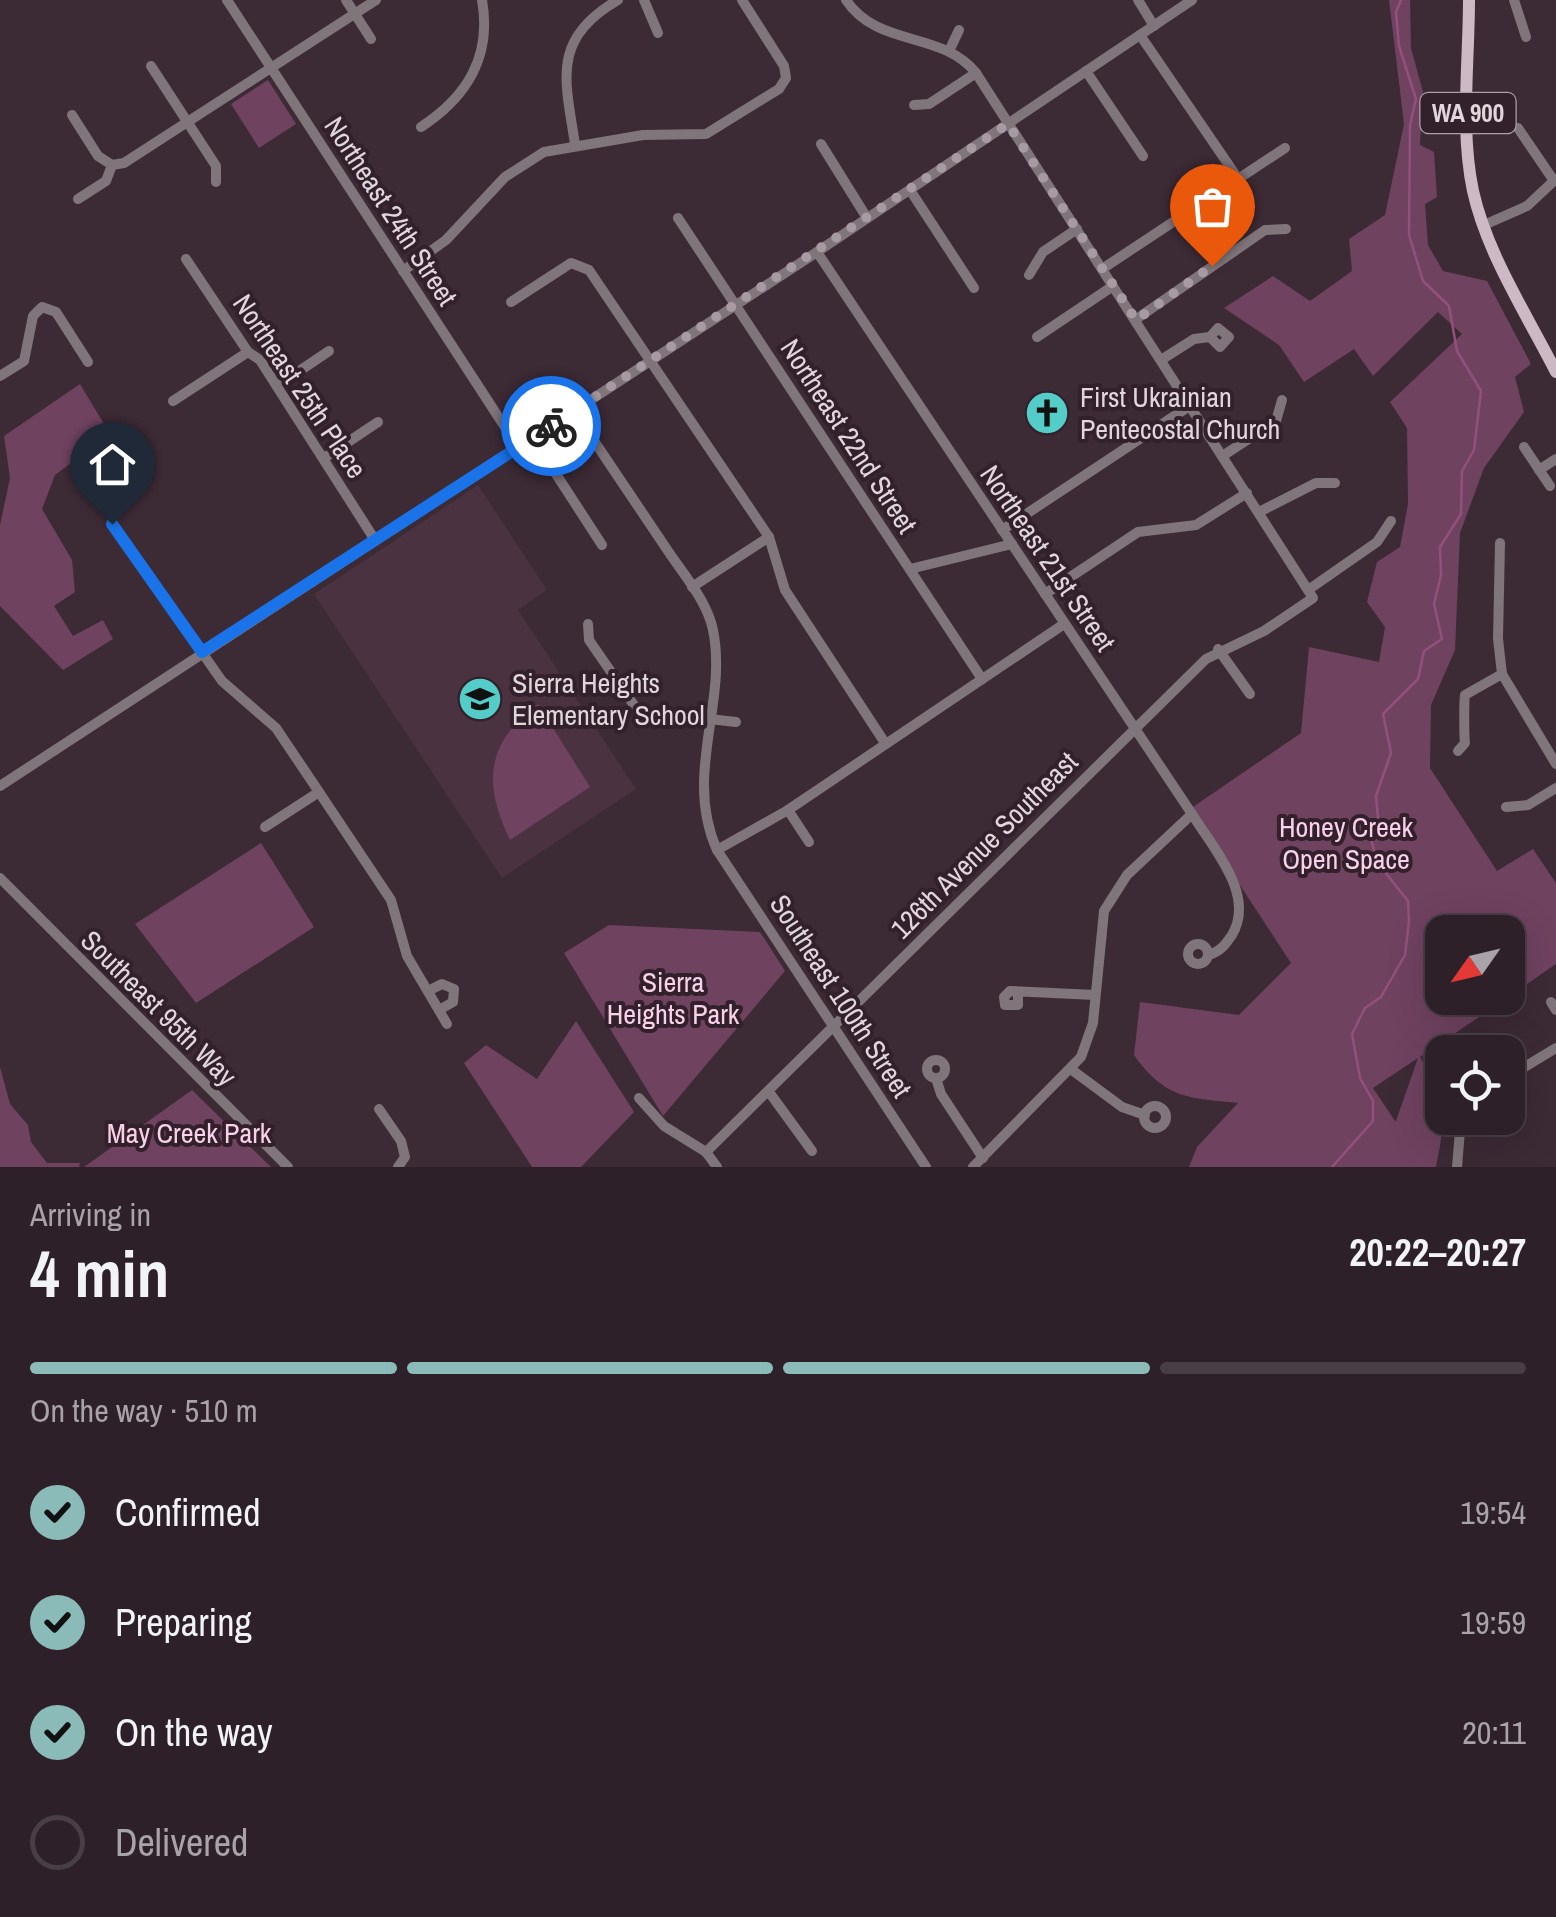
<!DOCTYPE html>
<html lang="en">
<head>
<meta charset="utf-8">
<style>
  :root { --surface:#2d2028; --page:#392d34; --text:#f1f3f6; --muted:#a7a3a8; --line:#483e45; --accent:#8bbbb9 }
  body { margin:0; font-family:"Archivo Narrow",sans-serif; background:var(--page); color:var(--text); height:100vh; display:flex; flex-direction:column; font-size:38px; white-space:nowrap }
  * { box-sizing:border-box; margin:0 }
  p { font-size:32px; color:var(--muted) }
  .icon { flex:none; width:55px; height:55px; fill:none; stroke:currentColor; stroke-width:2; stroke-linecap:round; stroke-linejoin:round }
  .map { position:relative; height:1167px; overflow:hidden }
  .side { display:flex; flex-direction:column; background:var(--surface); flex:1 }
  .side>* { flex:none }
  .needle { width:65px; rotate:236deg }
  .tools { position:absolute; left:1425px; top:915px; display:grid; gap:20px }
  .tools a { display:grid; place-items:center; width:100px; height:100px; border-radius:20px; background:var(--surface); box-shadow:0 10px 40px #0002,0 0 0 2px var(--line); font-size:50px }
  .pin { position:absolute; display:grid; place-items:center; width:85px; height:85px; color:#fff; margin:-102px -42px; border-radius:50% 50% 50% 0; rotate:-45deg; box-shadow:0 0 10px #0007 }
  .pin .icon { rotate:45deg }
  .courier { position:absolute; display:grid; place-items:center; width:100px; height:100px; margin:-50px; border:8px solid #1a73e8; border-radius:50%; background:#fff; color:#222; box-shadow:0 2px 12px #0007 }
  .overview em { font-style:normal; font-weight:800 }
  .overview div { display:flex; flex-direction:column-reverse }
  .overview { display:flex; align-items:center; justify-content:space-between; height:170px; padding:0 30px }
  h1 { font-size:65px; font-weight:800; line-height:75px }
  .bar { display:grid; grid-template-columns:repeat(4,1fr); gap:15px 10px; align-content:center; height:120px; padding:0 30px }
  .bar i { height:12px; border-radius:8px; background:var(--line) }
  .bar .on { background:var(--accent) }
  .bar p { grid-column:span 4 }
  ol { padding:0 30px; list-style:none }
  li { display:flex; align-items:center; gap:30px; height:110px }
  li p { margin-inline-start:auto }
  li .icon { padding:10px; border-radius:50%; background:var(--accent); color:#111; stroke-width:4 }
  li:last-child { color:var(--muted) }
  li i { width:55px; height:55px; border:5px solid var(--line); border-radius:50% }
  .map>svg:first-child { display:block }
</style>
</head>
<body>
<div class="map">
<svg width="1556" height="1167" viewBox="0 0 1556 1167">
  <rect width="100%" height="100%" fill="#3c2a35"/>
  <polygon fill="#4a3241" points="478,485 547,590 518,610 636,789 502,878 314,594"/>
  <g fill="#6f4260" fill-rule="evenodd">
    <path d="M1389,0h21l1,48 12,44 -3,53 14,7 3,45 -12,7 3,41 15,26 44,10 44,83 -16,13 9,35 -40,56 -24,65 -5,117 -24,55 -1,63 67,103 36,-22 23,34v81l-48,33v-65h-66v66h65l-87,59c29,48 26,56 16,110h-247l8,-20 41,-44c-49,-5 -73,-4 -104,-48l6,-53 99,13 52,-52 -101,-154 111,-76 8,-86 70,15 6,-35 -18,-25 10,-40 23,-15 8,-43 -1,-76 -17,-26 72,-68 -24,-22 -65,64 -19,-27 -50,33 -25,-37 -55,-37 49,-32 37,25 42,-30 -3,-32 36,-24 19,-91zM1418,1058l-22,63h-1l-22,-33z"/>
    <polygon points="268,80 296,124 259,148 231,104"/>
    <polygon points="80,384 110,434 55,475 42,509 72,560 75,592 54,606 73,636 103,620 113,639 63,670 0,606 0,525 10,478 4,436"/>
    <path d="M538,704l52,83 -80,53c-27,-55 -25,-97 28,-136z"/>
    <polygon points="261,843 314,927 196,1003 135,924"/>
    <polygon points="609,925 760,932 785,971 663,1116 564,953"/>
    <polygon points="576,1021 634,1112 581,1167 532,1167 464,1063 486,1045 537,1079"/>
    <polygon points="0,1067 10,1104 28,1125 31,1142 47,1163 80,1163 79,1167 0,1167"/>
    <polygon points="192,1090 271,1167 84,1167"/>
  </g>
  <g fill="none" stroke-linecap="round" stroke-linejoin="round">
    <polyline stroke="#93507d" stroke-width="2.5" points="1332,1167 1373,1121 1373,1101 1360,1078 1352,1034 1365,1008 1381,997 1405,955 1409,921 1408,901 1377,862 1370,835 1378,819 1376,796 1391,753 1383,714 1418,679 1424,651 1442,639 1434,604 1441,575 1440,547 1461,514 1462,471 1474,450 1481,391 1457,351 1449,306 1423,281 1409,235 1410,125 1416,99 1399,46 1396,12 1401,0"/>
    <g stroke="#7f757b" stroke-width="10">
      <polyline points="227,0 518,447"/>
      <polyline points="346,0 371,39"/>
      <polyline points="644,0 658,33"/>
      <polyline points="1138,0 1154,26"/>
      <polyline points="1514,0 1526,37"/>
      <polyline points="1140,35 1239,180"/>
      <polyline points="950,49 959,30"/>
      <polyline points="151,66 216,166 216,182"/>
      <polyline points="1086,71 1143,156"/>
      <polyline points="914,105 929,104 976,73"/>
      <polyline points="72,115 98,156 112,165"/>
      <path d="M421,127c46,-30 71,-70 61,-127"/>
      <polyline points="1518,128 1554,181"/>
      <path d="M575,144c-10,-65 -24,-105 43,-144"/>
      <polyline points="821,144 867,218"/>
      <polyline points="910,190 974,288"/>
      <polyline points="78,199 106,181 112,165 124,163 376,0"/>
      <polyline points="678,218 982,679"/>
      <polyline points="1484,225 1527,206 1556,179"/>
      <path d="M817,252l375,562c21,34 64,81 40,121 -7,10 -11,16 -23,20"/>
      <polyline points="186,259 248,352 260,360 375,540"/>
      <polyline points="1102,269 1285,148"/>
      <polyline points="403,271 446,240 505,177 544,152 643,135 706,134 779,89 786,78 784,66 742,0"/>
      <polyline points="1029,275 1043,252 1077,229"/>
      <polyline points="511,302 571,263 589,270 769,537 785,590 885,743"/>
      <polyline points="1135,320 1265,230 1286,229"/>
      <polyline points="1037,337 1113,286"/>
      <polyline points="1161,360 1194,339 1210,337 1218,328 1229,337 1220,347 1210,337"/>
      <polyline points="0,376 24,361 33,316 42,307 56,312 88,362"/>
      <polyline points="277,386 329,351"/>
      <polyline points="173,401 248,352"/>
      <path d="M574,411c31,46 62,93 94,140 16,24 39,50 45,79 15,73 -30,144 4,220l209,317"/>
      <polyline points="532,437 602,545"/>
      <polyline points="1524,447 1550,486"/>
      <polyline points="1224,455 1276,421 1282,400"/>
      <polyline points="324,458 378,422"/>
      <polyline points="1539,470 1556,459"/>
      <polyline points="1259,512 1316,483 1335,483"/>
      <polyline points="112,524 222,681 276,728 319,792 391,900 407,956 447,1024"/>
      <polyline points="1002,530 1191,405"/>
      <polyline points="1500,543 1498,639 1502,674 1556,764"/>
      <polyline points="910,569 1012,544"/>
      <polyline points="692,587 769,537"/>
      <polyline points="1308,590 1377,542 1391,521"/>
      <polyline points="1045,594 1138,532 1196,525 1247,493"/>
      <polyline points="588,624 589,640 638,711 736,722"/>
      <polyline points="1218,649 1250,694"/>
      <path d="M1458,751l7,-8c-1,-6 -1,-44 0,-48l37,-21"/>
      <polyline points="0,786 817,252 1192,0"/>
      <polyline points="1506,807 1528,805 1556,788"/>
      <polyline points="788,810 809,842"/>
      <polyline points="265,827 319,792"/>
      <polyline points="717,850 788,810 1064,624"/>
      <polyline points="0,878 288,1167"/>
      <circle cx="1198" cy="954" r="10"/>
      <polyline points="428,991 442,984 454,989 453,1002 439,1010"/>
      <polyline points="1018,994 1018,1005 1005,1005 1004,997 1010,991 1095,995"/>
      <polyline points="1551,1002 1556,1010"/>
      <polyline points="1492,1044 1498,1052"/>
      <circle cx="936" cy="1069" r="9"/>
      <polyline points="1072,1070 1122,1107 1145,1115"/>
      <polyline points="1508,1077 1556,1048"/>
      <polyline points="936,1078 941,1094 983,1158"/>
      <polyline points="769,1092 812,1151"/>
      <polyline points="639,1098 664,1126 706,1152 717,1167"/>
      <circle cx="1155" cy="1117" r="11"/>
      <polyline points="379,1109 401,1141 405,1157 398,1167"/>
      <path d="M706,1152l500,-493 58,-28 49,-33 -337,-525c-35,-43 -98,-25 -130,-73"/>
      <polyline points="973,1167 1081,1057 1093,1023 1104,911 1127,875 1192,814"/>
      <polyline points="1457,1167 1461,1118"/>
    </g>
    <path stroke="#cdb9c5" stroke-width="12" d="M1469,0c0,62 -9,130 4,191 14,63 54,124 83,181"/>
  </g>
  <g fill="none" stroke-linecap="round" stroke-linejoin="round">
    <polyline stroke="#a89aa2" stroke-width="10" stroke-dasharray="0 18" points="551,426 1008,124 1136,320 1212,266"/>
    <polyline stroke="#1a73e8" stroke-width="12" points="112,524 202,652 551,426"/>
  </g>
  <defs>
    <g id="church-disc" transform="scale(2.25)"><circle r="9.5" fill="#54cdc8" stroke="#32202b"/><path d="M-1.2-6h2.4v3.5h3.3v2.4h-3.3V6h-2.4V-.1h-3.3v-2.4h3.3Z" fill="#111"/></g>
    <g id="school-disc" transform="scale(2.25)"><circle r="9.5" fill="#54cdc8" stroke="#32202b"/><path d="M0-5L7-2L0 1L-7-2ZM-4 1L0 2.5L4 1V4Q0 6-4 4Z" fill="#111"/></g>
  </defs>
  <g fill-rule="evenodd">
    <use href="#church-disc" x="1047" y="413"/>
    <use href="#school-disc" x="480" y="699"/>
  </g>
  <g text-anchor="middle" stroke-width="8" stroke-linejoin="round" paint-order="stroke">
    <rect fill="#32202b" stroke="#ad9fa8" stroke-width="2.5" x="1420.5" y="93" width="95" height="40" rx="8"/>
    <g font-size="25" font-weight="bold" fill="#e2d6dd">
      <text x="1468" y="122">WA 900</text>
    </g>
    <g font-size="28" fill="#e2d6dd" stroke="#32202b">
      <text transform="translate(391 211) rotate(57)" y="10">Northeast 24th Street</text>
      <text transform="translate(300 386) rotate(56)" y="10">Northeast 25th Place</text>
      <text transform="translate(849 436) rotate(57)" y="10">Northeast 22nd Street</text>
      <text transform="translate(1048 558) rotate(56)" y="10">Northeast 21st Street</text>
      <text transform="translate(984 845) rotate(-45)" y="10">126th Avenue Southeast</text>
      <text transform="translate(841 996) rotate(57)" y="10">Southeast 100th Street</text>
      <text transform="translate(159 1008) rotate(45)" y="10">Southeast 95th Way</text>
    </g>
    <g font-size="28" fill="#e2d6dd" stroke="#32202b" text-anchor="start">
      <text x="1080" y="407">First Ukrainian<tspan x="1080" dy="32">Pentecostal Church</tspan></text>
      <text x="512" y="693">Sierra Heights<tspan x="512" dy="32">Elementary School</tspan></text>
    </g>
    <g font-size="28" fill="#f9d1ea" stroke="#32202b">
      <text x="1346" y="837">Honey Creek<tspan x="1346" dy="32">Open Space</tspan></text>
      <text x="673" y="992">Sierra<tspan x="673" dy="32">Heights Park</tspan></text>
      <text x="189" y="1143">May Creek Park</text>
    </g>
  </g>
</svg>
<div class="tools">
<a><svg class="needle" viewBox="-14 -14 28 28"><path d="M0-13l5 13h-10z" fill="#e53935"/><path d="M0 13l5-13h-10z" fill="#a7a3a8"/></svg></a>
<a><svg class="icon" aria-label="locate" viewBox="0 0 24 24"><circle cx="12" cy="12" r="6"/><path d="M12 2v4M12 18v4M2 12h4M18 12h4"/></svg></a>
</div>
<div class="pin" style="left:1212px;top:266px;background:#ea580c"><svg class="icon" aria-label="bag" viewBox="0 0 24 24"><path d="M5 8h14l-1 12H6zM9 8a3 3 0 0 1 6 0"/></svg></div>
<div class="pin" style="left:112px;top:524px;background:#1f2937"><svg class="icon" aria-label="home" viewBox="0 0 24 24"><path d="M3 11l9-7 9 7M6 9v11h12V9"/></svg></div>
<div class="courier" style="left:551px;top:426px"><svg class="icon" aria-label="bike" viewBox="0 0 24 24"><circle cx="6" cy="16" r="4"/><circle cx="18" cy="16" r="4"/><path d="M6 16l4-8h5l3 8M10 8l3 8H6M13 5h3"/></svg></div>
</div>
<section class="side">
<div class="overview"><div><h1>4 min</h1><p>Arriving in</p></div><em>20:22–20:27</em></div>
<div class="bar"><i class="on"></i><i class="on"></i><i class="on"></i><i></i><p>On the way · 510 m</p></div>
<ol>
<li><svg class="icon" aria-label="check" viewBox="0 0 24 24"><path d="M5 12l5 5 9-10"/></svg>Confirmed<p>19:54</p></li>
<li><svg class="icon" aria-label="check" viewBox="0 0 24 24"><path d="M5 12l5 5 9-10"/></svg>Preparing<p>19:59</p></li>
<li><svg class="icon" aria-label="check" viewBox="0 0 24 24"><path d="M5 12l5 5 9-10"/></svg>On the way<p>20:11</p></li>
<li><i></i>Delivered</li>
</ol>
</section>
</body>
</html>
